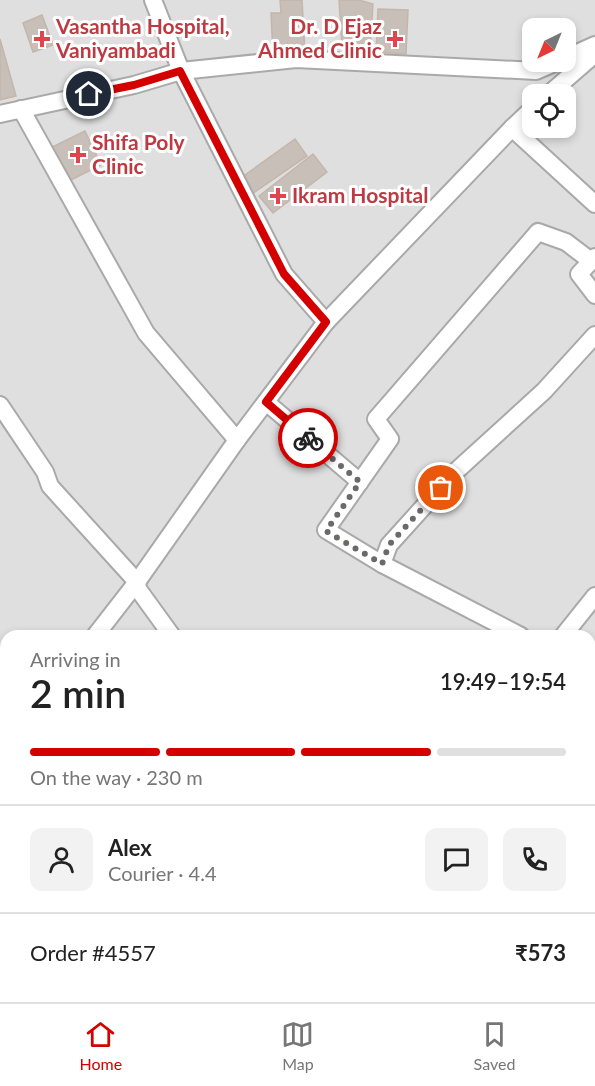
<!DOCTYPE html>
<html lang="en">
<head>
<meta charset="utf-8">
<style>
  :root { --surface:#fff; --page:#f2f2f2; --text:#222; --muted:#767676; --line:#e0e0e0; --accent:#d40000 }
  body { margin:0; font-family:Lato,sans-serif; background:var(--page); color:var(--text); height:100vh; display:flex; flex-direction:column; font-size:22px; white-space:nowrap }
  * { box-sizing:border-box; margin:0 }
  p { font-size:20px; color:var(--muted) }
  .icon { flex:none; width:33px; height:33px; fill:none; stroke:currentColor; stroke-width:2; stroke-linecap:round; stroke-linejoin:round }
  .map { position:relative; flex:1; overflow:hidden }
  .drawer { position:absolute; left:0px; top:630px; width:596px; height:372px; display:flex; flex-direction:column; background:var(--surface); border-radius:18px 18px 0 0; box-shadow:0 3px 9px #0003 }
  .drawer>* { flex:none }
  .needle { width:39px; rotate:223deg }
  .tools { position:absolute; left:522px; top:18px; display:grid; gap:12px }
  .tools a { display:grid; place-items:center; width:54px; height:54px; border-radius:12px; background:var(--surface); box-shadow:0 3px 9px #0003; font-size:30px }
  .pin { position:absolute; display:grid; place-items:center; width:51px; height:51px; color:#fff; margin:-26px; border:3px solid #fff; border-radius:50%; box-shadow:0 2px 6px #0007 }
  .courier { position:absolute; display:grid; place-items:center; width:60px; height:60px; margin:-30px; border:4px solid #d40000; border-radius:50%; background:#fff; color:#222; box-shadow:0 2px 8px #0007 }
  .head em { font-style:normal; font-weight:600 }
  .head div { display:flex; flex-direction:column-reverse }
  .head { display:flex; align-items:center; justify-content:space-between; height:102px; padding:0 30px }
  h1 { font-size:39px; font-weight:600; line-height:45px }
  .bar { display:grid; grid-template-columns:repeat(4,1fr); gap:9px 6px; align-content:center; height:72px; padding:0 30px }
  .bar i { height:8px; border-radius:4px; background:var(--line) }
  .bar .current { background:var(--accent) }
  .bar p { grid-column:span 4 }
  .line { display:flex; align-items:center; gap:15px; padding:0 30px; border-top:2px solid var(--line) }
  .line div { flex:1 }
  .round { display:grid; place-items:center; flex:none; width:63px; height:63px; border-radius:12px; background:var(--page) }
  .tab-bar { display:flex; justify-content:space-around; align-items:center; height:84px; border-top:2px solid var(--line); background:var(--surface); font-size:16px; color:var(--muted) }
  .tab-bar a { display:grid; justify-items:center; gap:3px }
  .tab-bar .current { color:var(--accent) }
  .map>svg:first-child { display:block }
</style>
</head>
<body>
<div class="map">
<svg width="595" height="1002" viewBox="0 0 595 1002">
  <rect width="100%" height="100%" fill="#f2efe9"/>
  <path fill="#e0dfdf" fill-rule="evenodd" d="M0,0h595v1002h-595zM532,28h34v34h-34zM532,94h34v34h-34zM6,636h584v360h-584z"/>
  <g fill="#c7bfb8" stroke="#c4b6ab" stroke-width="1.5">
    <polygon points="280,0 302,0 305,53 273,55 271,13 281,13"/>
    <polygon points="339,0 359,0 373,4 370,50 342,46"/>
    <polygon points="378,9 408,10 406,54 376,52"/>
    <polygon points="42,15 53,45 33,52 23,23"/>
    <polygon points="0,39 16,96 0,100"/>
    <polygon points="85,131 101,165 67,182 50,148"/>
    <polygon points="295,139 307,156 249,196 238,180"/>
    <polygon points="313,154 327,172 273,213 259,196"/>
  </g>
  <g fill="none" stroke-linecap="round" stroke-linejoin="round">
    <g stroke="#a9a9a9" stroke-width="20">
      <g id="minor">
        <polyline points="153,0 181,71 284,274 326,322"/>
        <polyline points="566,58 595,45"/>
        <polyline points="549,94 595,54"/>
        <polyline points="21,109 146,333 237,440"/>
        <polyline points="0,114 134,85 181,71 296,59 536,71 557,62"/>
        <polyline points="512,128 595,204"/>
        <polyline points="595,257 579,274 595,295"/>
        <polyline points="266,402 360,482"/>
        <polyline points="0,405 45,472 50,486 137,582 138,589 172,636"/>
        <polyline points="382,564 389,545 454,473 544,391 595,335"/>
        <polyline points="95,636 137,582 237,440 326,322 512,128 532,109"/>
        <polyline points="521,636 382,564 326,530 390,439 376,419 538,232 566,242 591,261"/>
        <polyline points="563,636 595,596"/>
        <polyline points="590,672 595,675"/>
        <polyline points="0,715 6,713"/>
        <polyline points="0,780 6,791"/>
        <polyline points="590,804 595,801"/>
        <polyline points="0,864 6,861"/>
        <polyline points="590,965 595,968"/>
        <polyline points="152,1002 167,996"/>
      </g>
    </g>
    <use href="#minor" stroke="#fff" stroke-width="16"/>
  </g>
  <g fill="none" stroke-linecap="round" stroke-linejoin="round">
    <polyline stroke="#6b6a68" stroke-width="6" stroke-dasharray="0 10.8" points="308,438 360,482 326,531 382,564 389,545 441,488"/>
    <polyline stroke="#d40000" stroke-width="8" points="89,94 134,85 180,71 284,274 326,322 266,402 308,438"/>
  </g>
  <g fill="#e0444e" stroke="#fff" stroke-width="2">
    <path d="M39 30h6v6h6v6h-6v6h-6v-6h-6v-6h6z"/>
    <path d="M392 30h6v6h6v6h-6v6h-6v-6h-6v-6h6z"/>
    <path d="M75 146h6v6h6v6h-6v6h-6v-6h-6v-6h6z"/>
    <path d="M275 187h6v6h6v6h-6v6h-6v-6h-6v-6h6z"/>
  </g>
  <g text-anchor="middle" stroke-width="6" stroke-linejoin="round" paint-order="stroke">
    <g font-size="21" font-weight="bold" fill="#be3a42" stroke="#fff" text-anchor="start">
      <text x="56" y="34">Vasantha Hospital,<tspan x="56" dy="24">Vaniyambadi</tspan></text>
      <text x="382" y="34" text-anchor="end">Dr. D Ejaz<tspan x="382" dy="24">Ahmed Clinic</tspan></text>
      <text x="92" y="150">Shifa Poly<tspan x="92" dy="24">Clinic</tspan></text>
      <text x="292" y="203">Ikram Hospital</text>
    </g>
  </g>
</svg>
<div class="tools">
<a><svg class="needle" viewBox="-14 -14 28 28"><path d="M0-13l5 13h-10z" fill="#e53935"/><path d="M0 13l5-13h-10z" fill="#767676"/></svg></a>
<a><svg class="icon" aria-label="locate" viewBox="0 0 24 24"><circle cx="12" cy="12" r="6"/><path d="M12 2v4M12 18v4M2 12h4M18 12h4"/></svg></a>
</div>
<div class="pin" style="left:441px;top:488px;background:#ea580c"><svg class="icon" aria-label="bag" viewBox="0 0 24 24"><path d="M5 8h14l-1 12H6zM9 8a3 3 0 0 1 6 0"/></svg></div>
<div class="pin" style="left:89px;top:94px;background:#1f2937"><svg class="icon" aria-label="home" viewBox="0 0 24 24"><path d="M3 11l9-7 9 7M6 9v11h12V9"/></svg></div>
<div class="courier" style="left:308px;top:438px"><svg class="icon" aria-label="bike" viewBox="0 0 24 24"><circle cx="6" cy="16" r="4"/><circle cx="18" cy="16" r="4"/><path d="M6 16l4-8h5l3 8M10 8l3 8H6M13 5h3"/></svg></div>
<section class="drawer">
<div class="head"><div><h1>2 min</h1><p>Arriving in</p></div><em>19:49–19:54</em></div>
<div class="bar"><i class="current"></i><i class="current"></i><i class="current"></i><i></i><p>On the way · 230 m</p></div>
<div class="line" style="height:108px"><a class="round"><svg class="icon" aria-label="person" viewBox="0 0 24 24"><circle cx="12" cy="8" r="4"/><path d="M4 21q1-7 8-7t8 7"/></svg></a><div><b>Alex</b><p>Courier · 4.4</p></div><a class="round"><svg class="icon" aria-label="chat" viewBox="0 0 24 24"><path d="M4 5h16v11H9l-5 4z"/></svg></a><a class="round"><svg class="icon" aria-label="phone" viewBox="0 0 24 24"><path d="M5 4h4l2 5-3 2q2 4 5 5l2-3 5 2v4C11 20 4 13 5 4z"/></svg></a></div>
<div class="line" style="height:78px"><div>Order #4557</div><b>₹573</b></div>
</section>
</div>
<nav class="tab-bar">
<a class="current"><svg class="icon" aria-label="home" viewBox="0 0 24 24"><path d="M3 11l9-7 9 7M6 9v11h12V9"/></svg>Home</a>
<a><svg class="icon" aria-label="map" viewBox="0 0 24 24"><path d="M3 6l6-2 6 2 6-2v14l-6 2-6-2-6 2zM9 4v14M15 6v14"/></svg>Map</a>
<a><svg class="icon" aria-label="saved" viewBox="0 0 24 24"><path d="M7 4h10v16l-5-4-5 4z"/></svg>Saved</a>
</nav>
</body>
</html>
